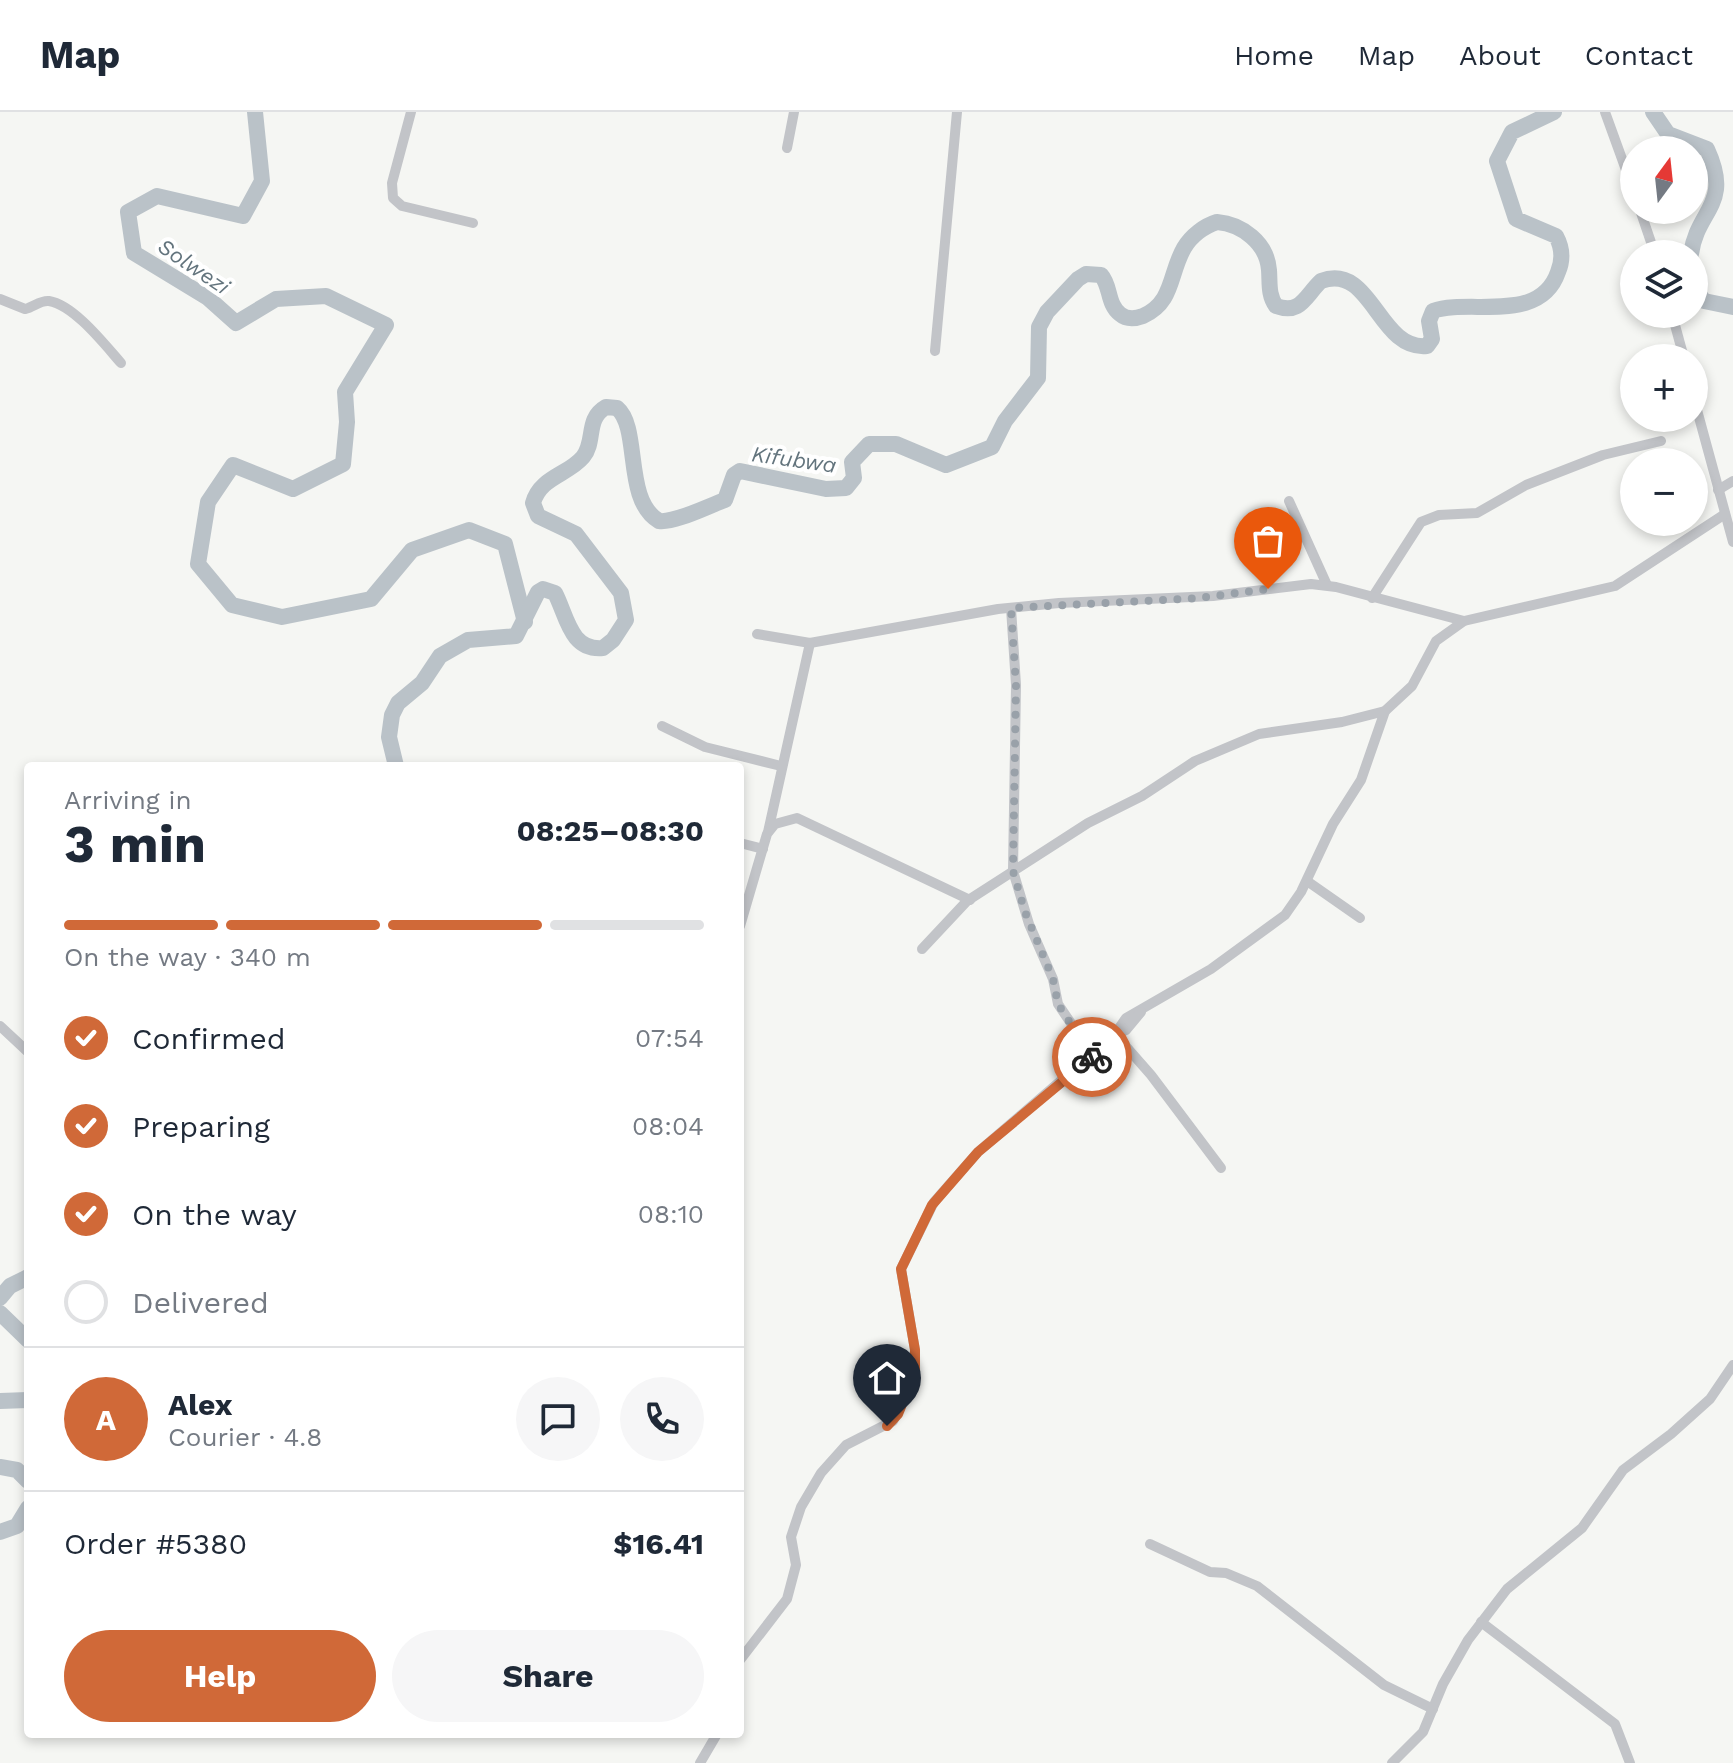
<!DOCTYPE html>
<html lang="en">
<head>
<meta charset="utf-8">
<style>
  :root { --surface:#fff; --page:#f6f6f7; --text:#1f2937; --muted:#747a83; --line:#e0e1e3; --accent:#d06938 }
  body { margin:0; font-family:"Work Sans",sans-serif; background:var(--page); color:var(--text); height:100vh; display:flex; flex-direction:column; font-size:30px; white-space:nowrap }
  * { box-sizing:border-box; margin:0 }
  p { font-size:26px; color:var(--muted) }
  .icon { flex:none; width:44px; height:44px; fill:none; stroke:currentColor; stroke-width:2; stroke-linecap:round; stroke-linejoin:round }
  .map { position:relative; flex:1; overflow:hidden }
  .side { position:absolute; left:24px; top:650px; width:720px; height:976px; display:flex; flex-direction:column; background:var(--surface); border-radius:8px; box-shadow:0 4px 12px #0003 }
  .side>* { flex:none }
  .needle { width:52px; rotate:15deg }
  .tools { position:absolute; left:1620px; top:24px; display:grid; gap:16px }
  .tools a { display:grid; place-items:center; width:88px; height:88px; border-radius:50%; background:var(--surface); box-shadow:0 4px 12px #0003; font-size:40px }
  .pin { position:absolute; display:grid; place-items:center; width:68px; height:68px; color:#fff; margin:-82px -34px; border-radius:50% 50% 50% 0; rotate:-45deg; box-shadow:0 0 8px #0007 }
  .pin .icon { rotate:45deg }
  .courier { position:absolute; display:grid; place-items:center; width:80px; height:80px; margin:-40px; border:6px solid #d06938; border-radius:50%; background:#fff; color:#222; box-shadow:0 2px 10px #0007 }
  .overview em { font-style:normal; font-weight:700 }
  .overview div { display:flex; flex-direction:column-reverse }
  .overview { display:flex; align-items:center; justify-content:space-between; height:136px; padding:0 40px }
  h1 { font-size:52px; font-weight:700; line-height:60px }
  .bar { display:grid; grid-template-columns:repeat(4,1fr); gap:12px 8px; align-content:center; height:96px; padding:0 40px }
  .bar i { height:10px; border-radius:6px; background:var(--line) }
  .bar .selected { background:var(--accent) }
  .bar p { grid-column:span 4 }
  .line { display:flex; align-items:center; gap:20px; padding:0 40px; border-top:2px solid var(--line) }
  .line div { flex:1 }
  .round { display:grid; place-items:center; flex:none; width:84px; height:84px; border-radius:42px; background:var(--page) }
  ol { padding:0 40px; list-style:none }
  li { display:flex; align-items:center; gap:24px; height:88px }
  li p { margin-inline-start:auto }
  li .icon { padding:8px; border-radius:50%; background:var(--accent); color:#fff; stroke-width:4 }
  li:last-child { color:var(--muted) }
  li i { width:44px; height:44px; border:4px solid var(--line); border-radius:50% }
  .primary-button { display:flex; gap:16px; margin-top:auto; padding:16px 40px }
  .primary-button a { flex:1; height:92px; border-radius:48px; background:var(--accent); color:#fff; font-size:32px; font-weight:700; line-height:92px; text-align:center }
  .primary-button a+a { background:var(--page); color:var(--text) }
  header { display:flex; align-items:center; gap:48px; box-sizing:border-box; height:112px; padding:0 40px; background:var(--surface); border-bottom:2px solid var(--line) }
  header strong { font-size:38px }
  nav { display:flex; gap:44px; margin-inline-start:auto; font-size:28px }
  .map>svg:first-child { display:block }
</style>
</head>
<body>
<header>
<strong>Map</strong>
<nav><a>Home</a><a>Map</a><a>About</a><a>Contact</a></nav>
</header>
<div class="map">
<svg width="1733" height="1651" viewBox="0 0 1733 1651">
  <rect width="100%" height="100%" fill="#f5f6f3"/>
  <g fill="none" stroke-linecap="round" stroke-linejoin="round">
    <g stroke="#bac2c8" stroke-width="16">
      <polyline points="255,0 262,69 243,104 157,84 128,100 134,141 208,186 236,211 276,187 326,184 386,213 345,280 347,310 343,352 293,377 233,353 208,390 198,452 232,493 282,505 371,487 412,438 469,418 505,432 525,510"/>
      <path d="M1653,0l15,22 39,15c26,56 -10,60 -16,105"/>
      <polyline points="1694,176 1704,189 1733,195"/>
      <path d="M396,654l-7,-29 3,-22 6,-12 24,-20 18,-27 28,-16 48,-4 22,-44 5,-3 12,4c12,23 15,58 48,55l10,-8 13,-20 -5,-27 -45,-59 -38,-18 -5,-13c7,-26 35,-28 50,-46 13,-16 2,-38 23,-50l11,1c24,20 6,92 42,113 16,2 49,-15 66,-21l9,-25 6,-4 86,18 20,-1 8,-10 -2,-16 17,-18h27l50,21 46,-18 13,-26 33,-43 1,-51 8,-15 31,-33 8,-5 15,1c10,11 6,29 19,39 7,6 15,5 23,2 31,-14 26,-42 41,-68 7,-12 20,-22 33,-26 25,2 50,21 52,48 1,13 -1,25 7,36 25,9 29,-10 45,-25 51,-19 57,70 106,65l5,-7 -3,-18 4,-10c36,-13 107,14 125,-39 5,-12 4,-25 -2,-36l-40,-17 -19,-58 15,-29 42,-20"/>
      <polyline points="0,1186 10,1174 28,1165"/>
      <polyline points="0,1201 28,1228"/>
      <polyline points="0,1289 28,1288"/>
      <polyline points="0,1355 17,1358 28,1369"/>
      <polyline points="0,1420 17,1414 28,1396"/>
    </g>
    <g stroke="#c2c4c8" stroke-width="10">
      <polyline points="411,0 392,71 393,86 402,94 473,111"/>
      <polyline points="1605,0 1634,80"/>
      <polyline points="787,36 794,0"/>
      <polyline points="1640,98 1655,142"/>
      <path d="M0,187l25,10c9,-2 15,-9 24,-8 25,4 56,44 72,62"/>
      <polyline points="1672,202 1684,246"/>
      <polyline points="935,239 957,0"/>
      <polyline points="1694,287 1733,430"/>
      <polyline points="1718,378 1733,369"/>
      <polyline points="1289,389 1327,473"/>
      <polyline points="1372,486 1421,410 1439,403 1477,401 1526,373 1603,343 1661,329"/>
      <polyline points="1011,496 1016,573 1013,759 1029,812 1053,867 1058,892 1093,944"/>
      <polyline points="757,522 810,531 998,497 1059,491 1213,484 1311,472 1336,475 1464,509"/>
      <polyline points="662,614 705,635 781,654"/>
      <polyline points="768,720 810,531"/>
      <polyline points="740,731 763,737"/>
      <polyline points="1307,769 1360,806"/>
      <polyline points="740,814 767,722 775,712 797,706 970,788"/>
      <polyline points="922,837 967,789 1088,711 1142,684 1195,649 1259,622 1342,610 1385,599 1412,574 1436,529 1464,509 1615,474 1725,402"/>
      <polyline points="0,914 28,940"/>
      <polyline points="1115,922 1126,906 1211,857 1285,803 1301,780 1333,712 1361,668 1385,599"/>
      <polyline points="1115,922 1151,963 1221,1056"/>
      <polyline points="1150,1432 1210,1460 1226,1461 1257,1474 1384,1573 1433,1597"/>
      <polyline points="1481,1510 1615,1612 1630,1651"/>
      <polyline points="740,1548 787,1487 796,1453 791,1425 801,1395 821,1361 846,1333 893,1309 910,1276 915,1238 901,1157 934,1090 978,1040 1115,922 1126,918 1141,900"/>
      <polyline points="700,1651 717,1622"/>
      <polyline points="1392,1651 1423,1620 1443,1572 1468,1528 1507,1477 1582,1416 1623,1358 1671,1322 1710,1287 1733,1253"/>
    </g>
  </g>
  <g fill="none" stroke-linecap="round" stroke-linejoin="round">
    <polyline stroke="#99a1a9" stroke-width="8" stroke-dasharray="0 14.4" points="1092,945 1058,892 1053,867 1025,800 1013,759 1016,573 1011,496 1199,486 1268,477"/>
    <polyline stroke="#d06938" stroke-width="10" points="887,1314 898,1302 915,1260 915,1238 901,1157 932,1093 978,1040 1092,945"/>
  </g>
  <g text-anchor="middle" stroke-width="8" stroke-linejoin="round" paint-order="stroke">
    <g font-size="22" font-style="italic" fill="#63747d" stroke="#fff">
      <text transform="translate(194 154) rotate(34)" y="8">Solwezi</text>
      <text transform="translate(794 347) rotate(8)" y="8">Kifubwa</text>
    </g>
  </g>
</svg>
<div class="tools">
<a><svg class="needle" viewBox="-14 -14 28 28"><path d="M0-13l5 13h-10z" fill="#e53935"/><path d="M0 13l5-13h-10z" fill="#747a83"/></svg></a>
<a><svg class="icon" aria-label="layers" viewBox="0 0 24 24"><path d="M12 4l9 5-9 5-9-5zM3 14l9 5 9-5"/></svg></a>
<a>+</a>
<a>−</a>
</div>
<div class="pin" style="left:1268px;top:477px;background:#ea580c"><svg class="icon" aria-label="bag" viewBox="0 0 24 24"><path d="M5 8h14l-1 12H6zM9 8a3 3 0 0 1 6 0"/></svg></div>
<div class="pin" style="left:887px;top:1314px;background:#1f2937"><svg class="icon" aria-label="home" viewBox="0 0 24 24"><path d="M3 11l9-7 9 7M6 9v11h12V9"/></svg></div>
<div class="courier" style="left:1092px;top:945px"><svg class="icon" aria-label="bike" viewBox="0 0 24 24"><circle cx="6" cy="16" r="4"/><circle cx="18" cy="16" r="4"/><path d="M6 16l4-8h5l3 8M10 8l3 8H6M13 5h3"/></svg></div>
<section class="side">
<div class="overview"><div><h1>3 min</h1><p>Arriving in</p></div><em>08:25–08:30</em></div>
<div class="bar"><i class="selected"></i><i class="selected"></i><i class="selected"></i><i></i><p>On the way · 340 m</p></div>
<ol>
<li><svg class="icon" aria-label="check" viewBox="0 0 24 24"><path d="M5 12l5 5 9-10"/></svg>Confirmed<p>07:54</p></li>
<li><svg class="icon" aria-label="check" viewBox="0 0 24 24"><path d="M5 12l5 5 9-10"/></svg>Preparing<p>08:04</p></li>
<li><svg class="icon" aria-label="check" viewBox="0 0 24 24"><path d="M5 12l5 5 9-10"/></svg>On the way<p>08:10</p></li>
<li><i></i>Delivered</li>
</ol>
<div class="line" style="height:144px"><b class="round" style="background:var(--accent);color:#fff">A</b><div><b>Alex</b><p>Courier · 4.8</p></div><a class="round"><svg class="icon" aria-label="chat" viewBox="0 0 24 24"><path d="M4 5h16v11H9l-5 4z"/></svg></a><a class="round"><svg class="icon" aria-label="phone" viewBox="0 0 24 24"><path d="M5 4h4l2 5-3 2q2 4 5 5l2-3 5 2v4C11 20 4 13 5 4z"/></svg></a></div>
<div class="line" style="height:104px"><div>Order #5380</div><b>$16.41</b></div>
<div class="primary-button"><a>Help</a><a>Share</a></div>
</section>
</div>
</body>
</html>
